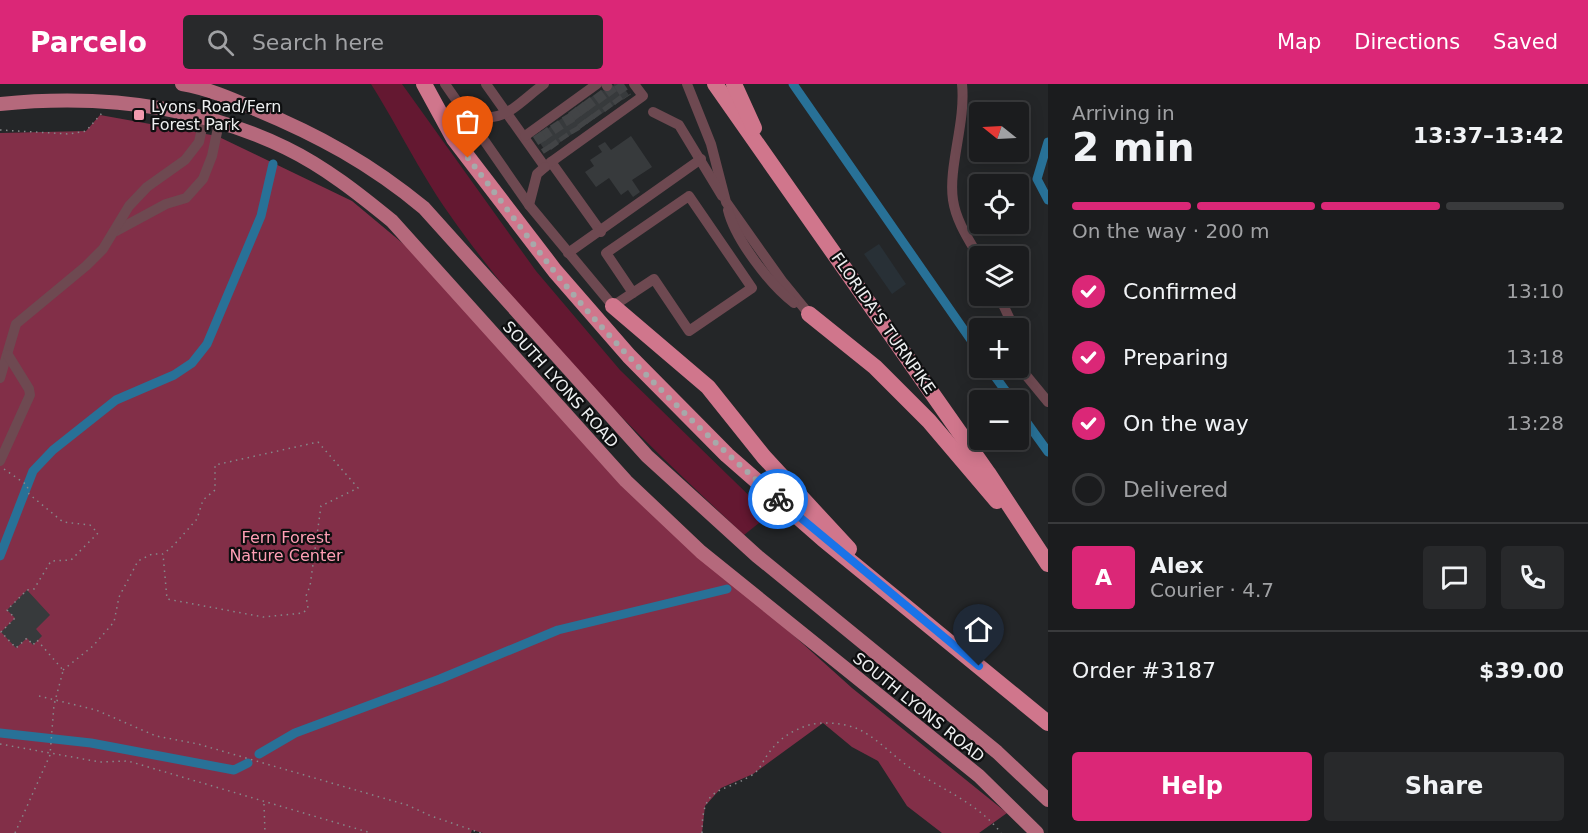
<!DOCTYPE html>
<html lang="en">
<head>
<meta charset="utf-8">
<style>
  :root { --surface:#1b1c1e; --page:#28292b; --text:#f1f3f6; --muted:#a0a1a4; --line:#393a3c; --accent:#db2777 }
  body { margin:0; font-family:"DejaVu Sans",sans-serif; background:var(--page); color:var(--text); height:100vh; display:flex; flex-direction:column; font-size:22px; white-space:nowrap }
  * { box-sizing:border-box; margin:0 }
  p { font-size:20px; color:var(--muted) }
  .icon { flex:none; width:33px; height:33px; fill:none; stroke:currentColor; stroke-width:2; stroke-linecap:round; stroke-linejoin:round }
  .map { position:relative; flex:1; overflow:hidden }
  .panel { display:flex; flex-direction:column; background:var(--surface); width:540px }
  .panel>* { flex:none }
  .needle { width:39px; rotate:288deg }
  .tools { position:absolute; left:969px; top:18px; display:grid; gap:12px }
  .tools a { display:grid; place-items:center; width:60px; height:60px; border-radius:6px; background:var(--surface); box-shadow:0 3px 15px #0003,0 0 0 2px var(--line); font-size:30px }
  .pin { position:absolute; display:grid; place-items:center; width:51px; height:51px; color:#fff; margin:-62px -26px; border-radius:50% 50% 50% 0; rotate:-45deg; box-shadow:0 0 6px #0007 }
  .pin .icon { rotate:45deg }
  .courier { position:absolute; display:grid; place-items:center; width:60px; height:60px; margin:-30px; border:4px solid #1a73e8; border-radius:50%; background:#fff; color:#222; box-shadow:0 2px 8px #0007 }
  .head em { font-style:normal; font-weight:600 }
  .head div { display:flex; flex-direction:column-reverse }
  .head { display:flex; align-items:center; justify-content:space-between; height:102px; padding:0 24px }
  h1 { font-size:39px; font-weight:600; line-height:45px }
  .bar { display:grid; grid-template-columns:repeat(4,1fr); gap:9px 6px; align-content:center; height:72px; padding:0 24px }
  .bar i { height:8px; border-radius:4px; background:var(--line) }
  .bar .selected { background:var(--accent) }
  .bar p { grid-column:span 4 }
  .line { display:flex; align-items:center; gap:15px; padding:0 24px; border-top:2px solid var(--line) }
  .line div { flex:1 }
  .round { display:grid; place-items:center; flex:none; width:63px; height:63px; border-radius:6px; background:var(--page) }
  ol { padding:0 24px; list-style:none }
  li { display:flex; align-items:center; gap:18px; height:66px }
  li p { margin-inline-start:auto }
  li .icon { padding:6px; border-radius:50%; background:var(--accent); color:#fff; stroke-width:4 }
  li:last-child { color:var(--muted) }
  li i { width:33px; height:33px; border:3px solid var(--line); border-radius:50% }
  .action { display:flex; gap:12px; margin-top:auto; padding:12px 24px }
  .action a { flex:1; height:69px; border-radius:6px; background:var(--accent); color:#fff; font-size:24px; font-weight:600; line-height:69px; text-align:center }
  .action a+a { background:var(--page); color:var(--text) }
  header { display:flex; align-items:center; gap:36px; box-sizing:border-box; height:84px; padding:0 30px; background:var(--accent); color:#fff }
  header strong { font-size:28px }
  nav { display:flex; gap:33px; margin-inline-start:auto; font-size:21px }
  .search { width:420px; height:54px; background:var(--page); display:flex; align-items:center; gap:15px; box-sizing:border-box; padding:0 21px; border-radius:6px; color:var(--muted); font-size:22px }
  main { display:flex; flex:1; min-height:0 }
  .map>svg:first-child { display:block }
</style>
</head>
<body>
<header>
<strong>Parcelo</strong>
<div class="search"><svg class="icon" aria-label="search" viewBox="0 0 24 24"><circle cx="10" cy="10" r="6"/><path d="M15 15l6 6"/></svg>Search here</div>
<nav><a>Map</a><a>Directions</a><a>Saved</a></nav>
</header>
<main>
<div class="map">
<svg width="1048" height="749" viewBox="0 0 1048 749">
  <rect width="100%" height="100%" fill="#242628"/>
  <polygon fill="#283036" points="879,160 906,200 892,210 864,170"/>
  <path fill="#641831" d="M371,0h31l134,187 84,99 149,145 -25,20c-81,-76 -164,-155 -235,-242 -29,-37 -61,-77 -85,-118 -18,-30 -34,-61 -53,-91z"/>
  <polygon fill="#822f48" points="100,31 217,52 352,117 406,162 701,468 852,604 1007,729 979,749 942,749 907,722 878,677 852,663 823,639 753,690 721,704 705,722 702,749 483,749 472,746 471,749 0,749 0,49 86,47"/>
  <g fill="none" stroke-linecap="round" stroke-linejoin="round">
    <g stroke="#287197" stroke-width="9">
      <polyline points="793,0 980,269"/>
      <polyline points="1048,58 1037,95 1048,116"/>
      <polyline points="989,284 1012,316"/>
      <polyline points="1018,326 1048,368"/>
      <polyline points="0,472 33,387 53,366 116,316 174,291 192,279 207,260 261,132 273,80"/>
      <polyline points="0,649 91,659 234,686 248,679"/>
      <polyline points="259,670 295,649 440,595 558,546 727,505"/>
    </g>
  </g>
  <g fill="#373a3c">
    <polygon points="614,0 621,0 629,11 546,68 536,53 601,6 611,8"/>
    <polygon points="631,52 652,83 632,96 640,108 633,113 628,106 621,111 609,94 596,103 585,88 594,82 590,76 602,68 598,62 605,58 611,66"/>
    <polygon points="27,506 50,531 36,545 42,552 33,561 27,554 16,564 1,548 15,534 7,526"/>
  </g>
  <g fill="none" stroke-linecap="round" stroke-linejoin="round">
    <g stroke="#424446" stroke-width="10" stroke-dasharray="10 5" stroke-linecap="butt">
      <polyline points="618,0 627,13"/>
      <polyline points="607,2 619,18"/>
      <polyline points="597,9 609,25"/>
      <polyline points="586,16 598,32"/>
      <polyline points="579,21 591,37"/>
      <polyline points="572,26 584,42"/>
      <polyline points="566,31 576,48"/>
      <polyline points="554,39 565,55"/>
      <polyline points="543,46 555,63"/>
      <polyline points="537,50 548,67"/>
    </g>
    <g stroke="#86888a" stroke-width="1.5" stroke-dasharray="1.5 4.5" stroke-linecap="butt">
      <polyline points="0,46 69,50 86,47 102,29"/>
      <polyline points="4,385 27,401 29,410 63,438 90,441 98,449 71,476 51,477 34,505 27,506 7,526 15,534 1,548 16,564 27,554 33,561 37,556 63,586"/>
      <polyline points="63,586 93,562 114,538 119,513 138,477 152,470 163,470 173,462 197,435 203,416 215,406 215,381 318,358 358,404 321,422 310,502 306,512 308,524 303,529 263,533 167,515 163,470"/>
      <polyline points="39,612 96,626 156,652 198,660 407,721 431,732 481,749"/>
      <polyline points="0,660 100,678 128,677 371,749"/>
      <polyline points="264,720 265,749"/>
      <polyline points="15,749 50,671 54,621 63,587"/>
      <path d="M702,749c0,-49 18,-38 50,-58 7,-4 10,-12 14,-18 11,-17 24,-26 43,-32 14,-4 35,-2 49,4 19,9 34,26 51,38 31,22 68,35 92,66"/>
    </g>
    <g stroke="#6e4951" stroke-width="10">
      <polyline points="445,0 529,121 613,222 654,195 689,247 752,204 689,112 606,169 633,209"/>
      <polyline points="486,0 545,83 551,78 601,148"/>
      <polyline points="606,0 607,2"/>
      <polyline points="687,0 711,60 726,118 782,197 809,230"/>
      <path d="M962,0c4,38 -14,83 -9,116 3,21 16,40 27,59"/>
      <path d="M461,23c37,25 53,-1 83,-23"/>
      <polyline points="653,28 679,41 722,112"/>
      <polyline points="525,52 597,0"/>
      <polyline points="551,78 643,12 634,0"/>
      <polyline points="529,121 537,90 545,83"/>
      <path d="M728,126c7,29 42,75 66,93"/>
      <polyline points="116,147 166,120 186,114 203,95 212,72 219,39"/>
      <polyline points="568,169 701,75"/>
      <polyline points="999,212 1014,244"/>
      <polyline points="1018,261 1025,290 1048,318"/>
      <polyline points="0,294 16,240 86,182 103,165 129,122 147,103 185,76 199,58 204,35"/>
      <polyline points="0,377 30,311 29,305 8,271"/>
    </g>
    <g stroke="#b5697c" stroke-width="14">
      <path d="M182,0c25,4 50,15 73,25 63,26 116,55 169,99l223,248 110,100 240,196 51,48"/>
      <path d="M0,20c98,-10 197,1 286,44 39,19 73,46 106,73l234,260 75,71 278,224 58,57"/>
    </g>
    <g stroke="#d0768c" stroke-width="16">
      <polyline points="424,0 454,55 555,187 629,272 727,371 823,455 1048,639"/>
      <polyline points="715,0 988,389 1048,480"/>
      <polyline points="734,0 754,44"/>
      <polyline points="613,222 708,303 764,373 849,465"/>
      <polyline points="809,230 875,283 929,337 997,417"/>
    </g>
  </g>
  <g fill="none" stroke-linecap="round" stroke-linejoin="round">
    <path stroke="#a7a9aa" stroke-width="6" stroke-dasharray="0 10.8" d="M468,74c29,37 57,76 86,113 67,83 144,158 224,228"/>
    <polyline stroke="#1a73e8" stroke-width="8" points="778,415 979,582"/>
  </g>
  <rect fill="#f29aae" stroke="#0e0f10" stroke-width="2" x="133" y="25" width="12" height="12" rx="3"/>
  <g text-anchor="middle" stroke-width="4.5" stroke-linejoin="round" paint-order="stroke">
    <g font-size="16" fill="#edeff0" stroke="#0e0f10" text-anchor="start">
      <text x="151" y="28">Lyons Road/Fern<tspan x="151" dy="18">Forest Park</tspan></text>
    </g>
    <g font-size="16" fill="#edeff0" stroke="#0e0f10">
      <text transform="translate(884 239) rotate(55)" y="6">FLORIDA'S TURNPIKE</text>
      <text transform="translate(561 300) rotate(48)" y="6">SOUTH LYONS ROAD</text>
      <text transform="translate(919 623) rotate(39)" y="6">SOUTH LYONS ROAD</text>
    </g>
    <g font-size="16" fill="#fe9eb4" stroke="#0e0f10">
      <text x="286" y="459">Fern Forest<tspan x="286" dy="18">Nature Center</tspan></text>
    </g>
  </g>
</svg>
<div class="tools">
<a><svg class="needle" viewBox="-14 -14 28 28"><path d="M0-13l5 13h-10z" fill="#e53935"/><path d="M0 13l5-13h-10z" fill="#a0a1a4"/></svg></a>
<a><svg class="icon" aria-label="locate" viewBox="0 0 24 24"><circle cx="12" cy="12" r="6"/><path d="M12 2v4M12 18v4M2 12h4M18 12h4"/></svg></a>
<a><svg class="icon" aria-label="layers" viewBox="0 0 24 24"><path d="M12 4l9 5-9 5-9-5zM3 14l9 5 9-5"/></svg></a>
<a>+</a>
<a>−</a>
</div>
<div class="pin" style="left:468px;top:74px;background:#ea580c"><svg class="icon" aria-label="bag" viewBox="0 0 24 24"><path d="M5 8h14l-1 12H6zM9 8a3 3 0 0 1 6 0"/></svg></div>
<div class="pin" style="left:979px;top:582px;background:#1f2937"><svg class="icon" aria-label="home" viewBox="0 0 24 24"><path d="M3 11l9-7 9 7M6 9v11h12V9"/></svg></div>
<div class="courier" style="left:778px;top:415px"><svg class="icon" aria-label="bike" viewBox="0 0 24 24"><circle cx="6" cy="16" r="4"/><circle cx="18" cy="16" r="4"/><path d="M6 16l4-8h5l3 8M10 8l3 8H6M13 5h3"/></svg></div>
</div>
<section class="panel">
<div class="head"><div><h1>2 min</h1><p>Arriving in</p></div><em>13:37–13:42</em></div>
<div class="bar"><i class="selected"></i><i class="selected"></i><i class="selected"></i><i></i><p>On the way · 200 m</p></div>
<ol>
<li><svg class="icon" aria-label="check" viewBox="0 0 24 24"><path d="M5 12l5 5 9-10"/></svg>Confirmed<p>13:10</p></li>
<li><svg class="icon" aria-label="check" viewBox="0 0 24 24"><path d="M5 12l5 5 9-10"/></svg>Preparing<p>13:18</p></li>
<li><svg class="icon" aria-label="check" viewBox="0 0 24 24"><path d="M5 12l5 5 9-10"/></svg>On the way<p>13:28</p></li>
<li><i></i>Delivered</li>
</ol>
<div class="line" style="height:108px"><b class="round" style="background:var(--accent);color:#fff">A</b><div><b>Alex</b><p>Courier · 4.7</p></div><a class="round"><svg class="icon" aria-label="chat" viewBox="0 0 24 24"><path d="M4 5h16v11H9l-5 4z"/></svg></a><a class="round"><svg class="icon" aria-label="phone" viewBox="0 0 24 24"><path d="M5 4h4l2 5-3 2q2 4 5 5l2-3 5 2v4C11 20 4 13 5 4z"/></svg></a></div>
<div class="line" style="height:78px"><div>Order #3187</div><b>$39.00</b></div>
<div class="action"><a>Help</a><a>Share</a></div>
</section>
</main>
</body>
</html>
